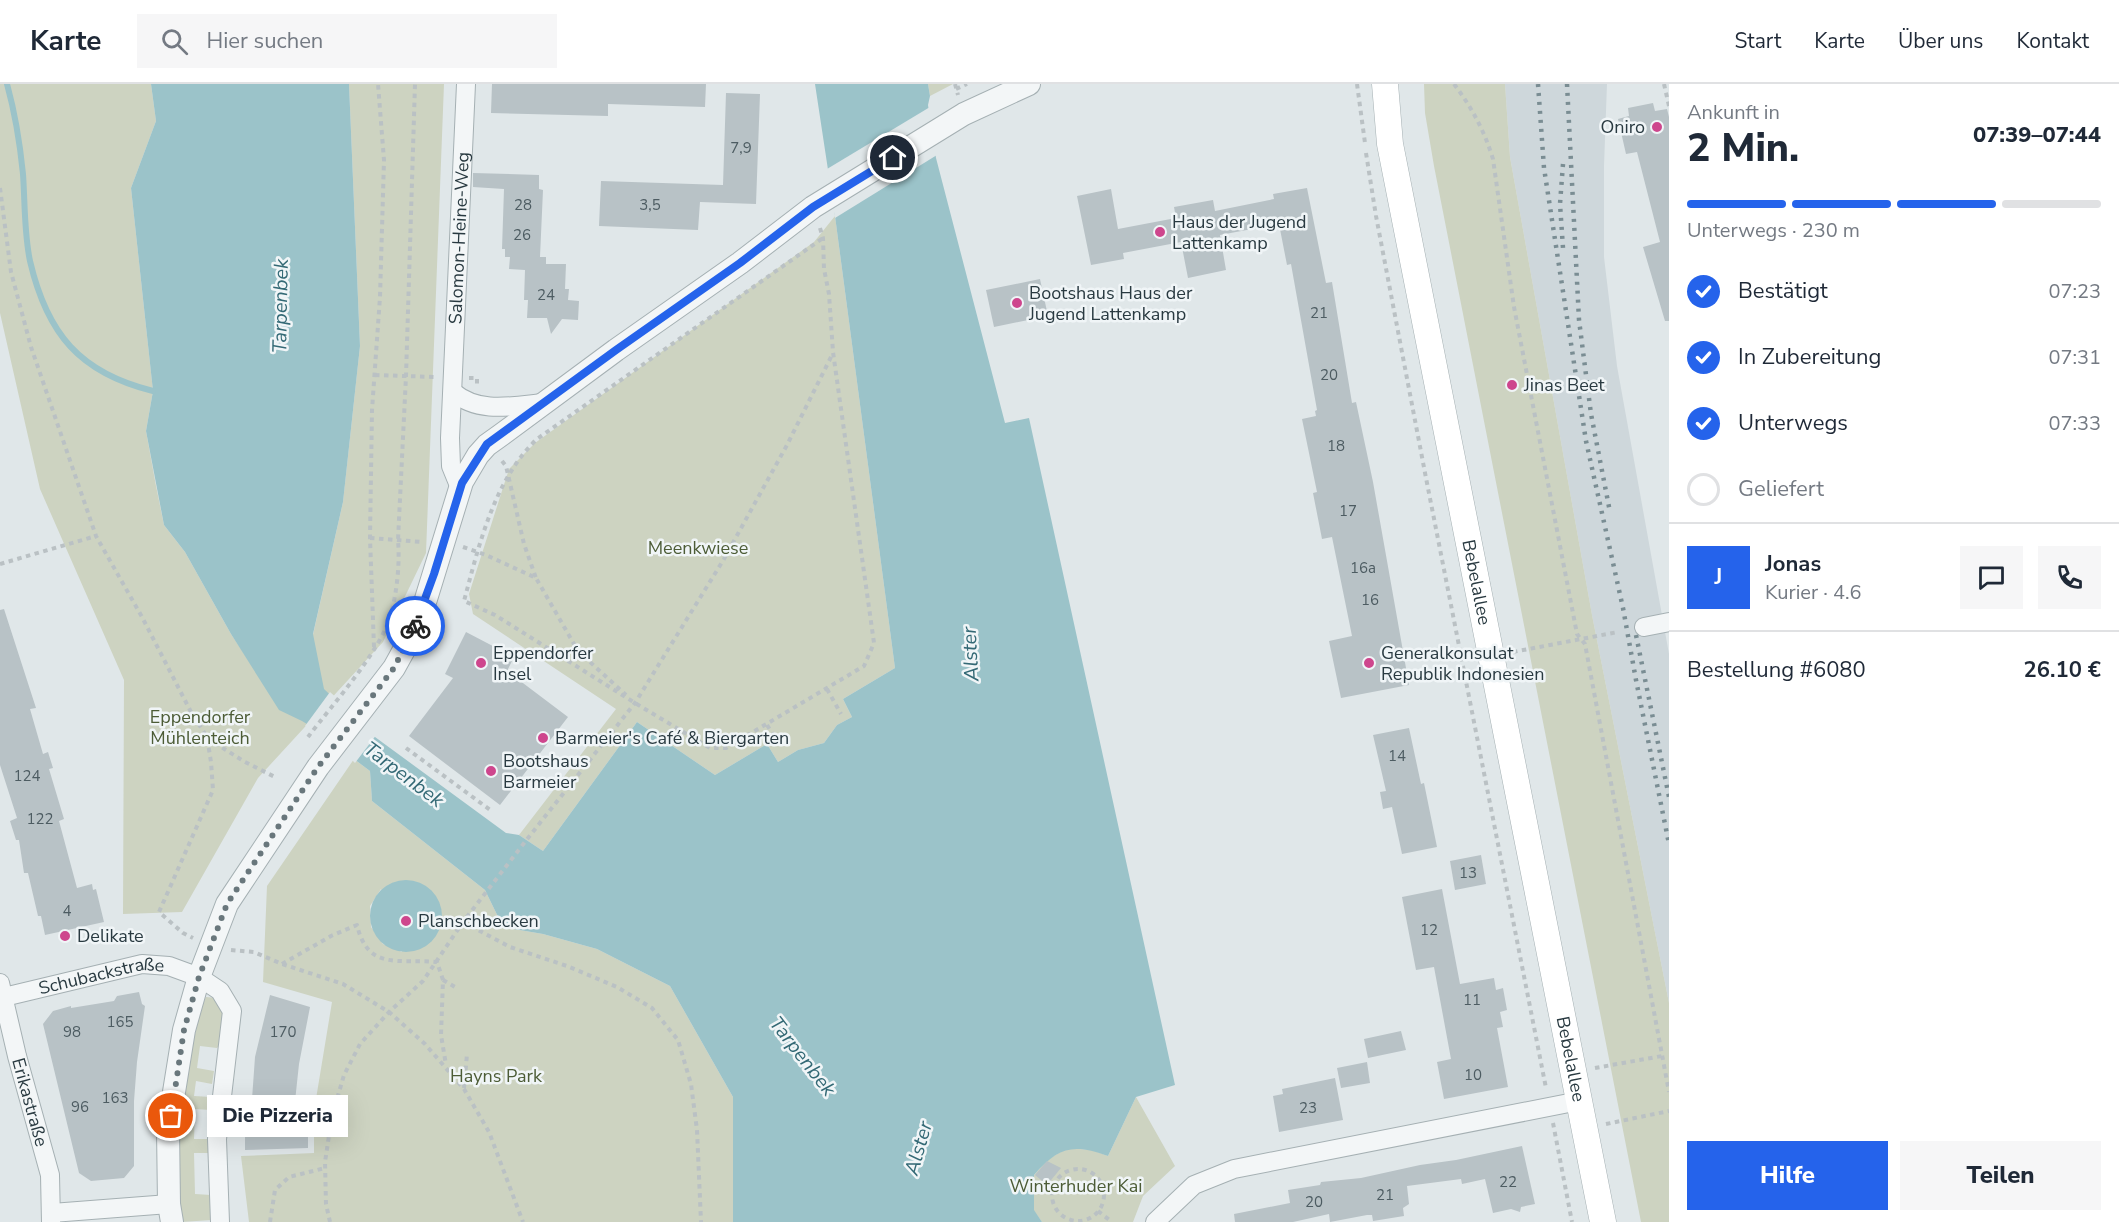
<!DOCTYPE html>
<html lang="de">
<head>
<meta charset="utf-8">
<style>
  :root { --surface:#fff; --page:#f6f6f7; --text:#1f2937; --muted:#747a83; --line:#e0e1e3; --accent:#2563eb }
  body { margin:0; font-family:"Nunito Sans",sans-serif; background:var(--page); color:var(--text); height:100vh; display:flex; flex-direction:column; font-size:22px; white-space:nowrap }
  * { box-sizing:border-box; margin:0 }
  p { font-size:20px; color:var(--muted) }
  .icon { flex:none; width:33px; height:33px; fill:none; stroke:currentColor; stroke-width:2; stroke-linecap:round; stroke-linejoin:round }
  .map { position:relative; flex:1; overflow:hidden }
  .sheet { display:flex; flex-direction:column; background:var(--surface); width:450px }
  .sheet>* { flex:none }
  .pin { position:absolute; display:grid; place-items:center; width:51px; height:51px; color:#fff; margin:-26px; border:3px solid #fff; border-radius:50%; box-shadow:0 2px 6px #0007 }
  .courier { position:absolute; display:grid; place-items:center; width:60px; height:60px; margin:-30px; border:4px solid #2563eb; border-radius:50%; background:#fff; color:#222; box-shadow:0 2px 8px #0007 }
  .bubble { position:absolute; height:42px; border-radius:0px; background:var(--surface); box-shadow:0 6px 24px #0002; font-size:20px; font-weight:800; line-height:42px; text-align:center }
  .head em { font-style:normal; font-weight:800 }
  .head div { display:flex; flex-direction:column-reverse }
  .head { display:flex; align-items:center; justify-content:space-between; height:102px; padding:0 18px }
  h1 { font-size:39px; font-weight:800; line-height:45px }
  .bar { display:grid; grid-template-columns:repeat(4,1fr); gap:9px 6px; align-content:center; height:72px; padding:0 18px }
  .bar i { height:8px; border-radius:4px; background:var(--line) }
  .bar .active { background:var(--accent) }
  .bar p { grid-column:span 4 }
  .line { display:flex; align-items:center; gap:15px; padding:0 18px; border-top:2px solid var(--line) }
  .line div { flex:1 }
  .round { display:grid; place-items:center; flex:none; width:63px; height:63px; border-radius:0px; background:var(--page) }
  ol { padding:0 18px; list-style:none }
  li { display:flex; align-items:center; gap:18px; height:66px }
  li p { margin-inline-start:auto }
  li .icon { padding:6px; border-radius:50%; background:var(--accent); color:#fff; stroke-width:4 }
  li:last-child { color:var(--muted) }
  li i { width:33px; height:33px; border:3px solid var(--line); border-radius:50% }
  .action { display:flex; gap:12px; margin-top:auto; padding:12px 18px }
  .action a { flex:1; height:69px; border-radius:0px; background:var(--accent); color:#fff; font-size:24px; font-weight:800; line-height:69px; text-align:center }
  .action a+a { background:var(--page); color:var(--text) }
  header { display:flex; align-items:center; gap:36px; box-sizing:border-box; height:84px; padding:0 30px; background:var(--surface); border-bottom:2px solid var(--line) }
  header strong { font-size:28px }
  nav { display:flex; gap:33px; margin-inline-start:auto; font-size:21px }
  .search { width:420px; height:54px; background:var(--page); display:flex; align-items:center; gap:15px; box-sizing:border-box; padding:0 21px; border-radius:0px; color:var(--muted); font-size:22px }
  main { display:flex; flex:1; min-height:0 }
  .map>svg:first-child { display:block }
</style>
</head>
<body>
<header>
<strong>Karte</strong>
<div class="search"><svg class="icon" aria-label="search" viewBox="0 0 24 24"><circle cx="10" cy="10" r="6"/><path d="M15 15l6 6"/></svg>Hier suchen</div>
<nav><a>Start</a><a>Karte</a><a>Über uns</a><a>Kontakt</a></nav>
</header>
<main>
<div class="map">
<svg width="1669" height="1138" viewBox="0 0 1669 1138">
  <rect width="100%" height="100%" fill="#e0e7e9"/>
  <polygon fill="#ced7db" points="1505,0 1607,0 1604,82 1604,173 1617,282 1669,570 1669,919 1592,531 1510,73"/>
  <g fill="#cdd3c1" fill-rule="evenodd">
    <polygon points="0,0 151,0 156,37 131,104 153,307 146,347 156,402 164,441 185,468 231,550 272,612 305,586 343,418 360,262 349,0 444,0 426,469 383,558 258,694 182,828 123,830 124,596 40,405 0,229"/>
    <polygon points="928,0 953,0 930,12"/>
    <polygon points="1424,0 1505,0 1510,73 1592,531 1669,919 1669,1138 1641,1138 1434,82 1425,29"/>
    <polygon points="835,132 895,584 843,615 852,633 837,641 824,659 798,666 778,678 767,660 715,691 637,638 543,767 519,751 616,625 473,530 469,510 509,385 535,359 814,158"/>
    <path d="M354,675l16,12 2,30 113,89 18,37 40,7 54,15 73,37 63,111v125h-484l-8,-66 73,-3v-42l18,-109 -69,-20 4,-96zM381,805l21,63 -19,-8 -12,-17 -1,-21z"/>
    <polygon points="206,913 217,914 225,928 221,959 217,964 200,962 197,984 214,987 212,1000 196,997 194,1012 211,1013 210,1026 195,1025 194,1055 209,1055 209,1069 194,1069 195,1110 211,1111 212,1136 181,1138 178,1059 185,997 201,923"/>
    <polygon points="1136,1013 1175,1082 1143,1112 1133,1138 1042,1138 1034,1127 1032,1113 1034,1091 1047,1076 1067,1064 1092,1066 1108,1072"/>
  </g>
  <g fill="#9bc3c9">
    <path d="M151,0h198l11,262 -17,156 -30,132 11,55 51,48 131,96 13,2 24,16 94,-129 78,53 52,-31 11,18 20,-12 26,-7 13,-18 15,-8 -9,-18 52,-31 -60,-452 -20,-132h113l2,12 -2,9 8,53 69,265 24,-5 146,667 -39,12 -28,59c-35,-13 -50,-9 -74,19v35l8,12h-309v-125l-63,-111 -73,-37 -54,-15 -40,-7 -18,-37 -113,-89 -2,-30 -16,-12 4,-4 -56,-34 -23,-11 -48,-76 -46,-82 -21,-27 -18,-94 7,-40 -22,-203 25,-67z"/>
    <circle cx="406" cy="832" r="36"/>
  </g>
  <g fill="#e0e7e9">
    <polygon points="930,23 937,71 835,134 827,85"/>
    <polygon points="330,608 377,650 355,679 352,676 353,672 305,642"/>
  </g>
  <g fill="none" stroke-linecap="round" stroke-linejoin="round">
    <path stroke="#9bc3c9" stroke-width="6" d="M7,0c8,29 13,60 16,90 2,28 1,59 7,87 17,73 50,112 123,130"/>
  </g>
  <g fill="#b8c2c6">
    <polygon points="492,0 706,0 705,23 608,20 608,32 491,29"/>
    <polygon points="726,9 760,10 756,120 700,118 698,146 599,142 601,97 723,101"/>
    <polygon points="1653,19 1655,27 1667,25 1669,33 1669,237 1665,237 1643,163 1660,158 1637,68 1626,70 1618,35 1629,32 1628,24"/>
    <polygon points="473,89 539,91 539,105 543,106 540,173 546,173 546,180 566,180 565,205 569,205 568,216 579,217 578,236 562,235 551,250 547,234 527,234 528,216 524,216 525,186 509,185 510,173 505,173 505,165 502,165 504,105 473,103"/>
    <polygon points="1307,104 1326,199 1332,198 1352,319 1356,318 1373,398 1409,601 1341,614 1329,557 1352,552 1332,453 1322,455 1313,409 1317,408 1302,335 1316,332 1315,327 1317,326 1291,180 1287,181 1279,140 1220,151 1226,186 1188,194 1181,158 1123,169 1124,175 1091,181 1077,112 1111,105 1118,145 1176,134 1174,123 1213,116 1215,127 1274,115 1273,110"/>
    <polygon points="1040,195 1048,232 994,243 986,206"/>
    <polygon points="4,525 36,624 30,625 43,670 48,668 53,684 49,685 64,735 59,737 77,804 92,800 93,806 96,805 104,838 45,851 41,832 38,832 28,789 24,789 19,756 16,756 10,737 17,734 0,681 0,526"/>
    <polygon points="466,548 514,573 507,587 568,633 500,721 409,652 453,594 445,590"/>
    <polygon points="1409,644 1421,700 1424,699 1437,763 1402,770 1392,723 1383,725 1380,708 1386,707 1373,651"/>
    <polygon points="1481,771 1486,800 1455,806 1450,777"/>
    <polygon points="1442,805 1460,900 1494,894 1496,906 1503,904 1507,926 1500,928 1503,943 1497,944 1508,1003 1444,1015 1437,978 1451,975 1434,883 1416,886 1402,813"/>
    <polygon points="139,908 142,920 145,922 137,978 134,1017 134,1082 124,1094 91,1097 79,1089 43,940 53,927 71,922 71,924 114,917 117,912"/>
    <polygon points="270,911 310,923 299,980 293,1036 308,1035 308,1064 245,1066 245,1043 250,1043 255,973"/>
    <polygon points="1401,947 1406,966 1368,974 1364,955"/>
    <polygon points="1367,978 1370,999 1341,1004 1337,984"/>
    <polygon points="1335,994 1343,1036 1279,1048 1273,1012 1283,1010 1282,1005"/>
    <polygon points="1522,1062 1535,1120 1521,1123 1520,1128 1511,1125 1493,1129 1485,1095 1462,1100 1461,1095 1407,1102 1409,1120 1403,1124 1404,1132 1373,1137 1372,1131 1367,1131 1330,1138 1329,1130 1293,1138 1235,1138 1234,1130 1290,1119 1288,1106 1320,1101 1321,1098 1361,1094 1420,1081 1456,1076"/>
    <polygon points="1047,1077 1061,1084 1047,1101 1035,1091"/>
  </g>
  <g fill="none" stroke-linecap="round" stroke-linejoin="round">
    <g stroke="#a5b0b3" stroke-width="20">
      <g id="minor">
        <path d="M453,308c26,22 59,14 91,11"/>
        <path id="s1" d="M460,404l-9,-22 -1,-28 16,-354"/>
        <polyline points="1644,543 1669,538"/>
        <path id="s2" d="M0,899l17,73 33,119 1,47"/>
        <path id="s3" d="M4,913l138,-33 27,2 30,11 21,14 12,20 -15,128 3,83"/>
        <polyline points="52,1129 169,1120"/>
        <polyline points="1155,1138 1194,1101 1234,1085 1579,1017"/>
      </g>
    </g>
    <g stroke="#a5b0b3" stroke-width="24">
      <polyline id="tertiary" points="172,1138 169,1120 168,1045 184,946 199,893 227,820 318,683 394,584 410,555 426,515 462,398 478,371 487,361 501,351 616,266 740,179 813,123 964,30 1029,0"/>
    </g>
    <g stroke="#a5b0b3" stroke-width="27">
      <g id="secondary">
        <path id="s4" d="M1385,0l5,60 213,1078"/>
      </g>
    </g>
    <g stroke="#bac1c4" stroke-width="4" stroke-dasharray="4.5 4.5" stroke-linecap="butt">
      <polyline points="955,0 958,11"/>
      <polyline points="1357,0 1365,59"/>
      <path d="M1454,0c18,24 30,46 39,75l21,148 63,327 8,10 84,448"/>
      <polyline points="1664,0 1669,22"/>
      <polyline points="956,5 967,0"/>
      <polyline points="1366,69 1376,132 1426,394 1546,1004"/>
      <polyline points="0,104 11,188 31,263 96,452 142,533 191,628 207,653 211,678 213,706 159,828 183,849 193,854"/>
      <path d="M820,144l3,10 1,31 5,25 4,58 41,291 -10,23 -138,82h-16l-75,-45 -140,-88 -31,-14c15,-56 30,-121 73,-162l286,-201"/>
      <polyline points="375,291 435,293"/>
      <polyline points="469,294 477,294 477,302"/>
      <polyline points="502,377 506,382 524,460 536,494"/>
      <polyline points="370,454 423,458"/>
      <polyline points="463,463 486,471 536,494 578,567 626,611"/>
      <polyline points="0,480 96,452"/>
      <polyline points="374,563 370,454 372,326 380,213 384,76 378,0"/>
      <polyline points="1513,568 1618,548"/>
      <polyline points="827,605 841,630"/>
      <polyline points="767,641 781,663"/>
      <path d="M308,653c24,-32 73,-86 83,-123 6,-23 9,-50 7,-74l8,-164 9,-292"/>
      <polyline points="207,654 245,678 277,694"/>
      <polyline points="406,664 493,728"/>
      <polyline points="463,838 510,863 567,882 617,903 652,924 678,956 691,1000 697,1046 701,1138"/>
      <polyline points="231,866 254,868 282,880 343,900 389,928 425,960 464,1005 489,1048 523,1138"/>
      <path d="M282,880l49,-28 26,-11c11,47 43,33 80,37l6,18 -2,55 5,30"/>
      <polyline points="443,896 455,903"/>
      <polyline points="1595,984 1662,972"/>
      <polyline points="464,1004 467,970"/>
      <polyline points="1553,1039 1572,1138"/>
      <polyline points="1606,1040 1669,1027"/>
      <circle cx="1078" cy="1111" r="26"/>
      <polyline points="1098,1127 1112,1138"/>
      <polyline points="270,1138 275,1106 289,1093 325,1084"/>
      <polyline points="330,1138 326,1120 325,1078 332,1032 344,991 360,960 389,928 423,897 463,838 528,754 635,619 724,475 787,361 833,269"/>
    </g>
    <use href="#minor" stroke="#f3f6f7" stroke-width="18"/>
    <use href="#tertiary" stroke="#f3f6f7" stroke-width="22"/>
    <use href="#secondary" stroke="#fff" stroke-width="26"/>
    <g stroke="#7a8d93" stroke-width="4.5" stroke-dasharray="3 6" stroke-linecap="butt">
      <polyline points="1538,0 1544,84 1586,357 1623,524 1636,596 1669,760"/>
      <polyline points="1567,0 1579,236 1591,330 1610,428"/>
      <polyline points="1563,80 1560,120 1563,164"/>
      <polyline points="1636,551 1669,713"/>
    </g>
  </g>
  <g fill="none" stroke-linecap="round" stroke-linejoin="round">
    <polyline stroke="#69777c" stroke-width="6" stroke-dasharray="0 10.8" points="171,1032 184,946 199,893 227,820 318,683 394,584 415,542"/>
    <polyline stroke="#2563eb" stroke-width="8" points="415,542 434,490 462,399 487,360 616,266 740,179 813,123 893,74"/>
  </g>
  <g fill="#ce468d" stroke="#f0f5f7" stroke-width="2">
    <circle cx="1657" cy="43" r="6"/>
    <circle cx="1160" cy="148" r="6"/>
    <circle cx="1017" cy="219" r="6"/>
    <circle cx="1512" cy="301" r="6"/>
    <circle cx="481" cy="579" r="6"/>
    <circle cx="1369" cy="579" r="6"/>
    <circle cx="543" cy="654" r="6"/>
    <circle cx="491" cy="687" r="6"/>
    <circle cx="406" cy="837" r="6"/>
    <circle cx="65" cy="852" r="6"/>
  </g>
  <g text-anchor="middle" stroke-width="5" stroke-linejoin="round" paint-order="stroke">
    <g font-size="15" fill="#4d5c62">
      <text x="741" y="69">7,9</text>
      <text x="523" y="126">28</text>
      <text x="650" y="126">3,5</text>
      <text x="522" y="156">26</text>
      <text x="546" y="216">24</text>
      <text x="1319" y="234">21</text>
      <text x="1329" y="296">20</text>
      <text x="1336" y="367">18</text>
      <text x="1348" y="432">17</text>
      <text x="1363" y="489">16a</text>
      <text x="1370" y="521">16</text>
      <text x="1397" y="677">14</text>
      <text x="27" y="697">124</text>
      <text x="40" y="740">122</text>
      <text x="1468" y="794">13</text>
      <text x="67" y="832">4</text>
      <text x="1429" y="851">12</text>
      <text x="1472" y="921">11</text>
      <text x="120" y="943">165</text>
      <text x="72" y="953">98</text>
      <text x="283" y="953">170</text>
      <text x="1473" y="996">10</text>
      <text x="115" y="1019">163</text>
      <text x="80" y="1028">96</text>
      <text x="1308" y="1029">23</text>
      <text x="1508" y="1103">22</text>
      <text x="1385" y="1116">21</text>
      <text x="1314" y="1123">20</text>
    </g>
    <g font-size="18" fill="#293a41" stroke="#f0f5f7" text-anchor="start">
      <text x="1645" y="49" text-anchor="end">Oniro</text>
      <text x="1172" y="144">Haus der Jugend<tspan x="1172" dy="21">Lattenkamp</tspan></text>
      <text x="1029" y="215">Bootshaus Haus der<tspan x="1029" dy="21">Jugend Lattenkamp</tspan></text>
      <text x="1524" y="307">Jinas Beet</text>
      <text x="493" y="575">Eppendorfer<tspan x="493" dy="21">Insel</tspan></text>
      <text x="1381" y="575">Generalkonsulat<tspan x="1381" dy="21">Republik Indonesien</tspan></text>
      <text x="555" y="660">Barmeier's Café &amp; Biergarten</text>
      <text x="503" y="683">Bootshaus<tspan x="503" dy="21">Barmeier</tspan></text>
      <text x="418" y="843">Planschbecken</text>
      <text x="77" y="858">Delikate</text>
    </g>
    <g font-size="18" fill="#293a41" stroke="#f0f5f7">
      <text dy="6" stroke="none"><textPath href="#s1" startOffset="252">Salomon-Heine-Weg</textPath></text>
      <text dy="6" stroke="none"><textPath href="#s4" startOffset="507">Bebelallee</textPath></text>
      <text dy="6" stroke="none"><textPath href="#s3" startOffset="100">Schubackstraße</textPath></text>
      <text dy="6" stroke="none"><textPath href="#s4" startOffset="993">Bebelallee</textPath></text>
      <text dy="6" stroke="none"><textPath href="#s2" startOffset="123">Erikastraße</textPath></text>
    </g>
    <g font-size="18" fill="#4c5c36" stroke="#f0f5f7">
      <text x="698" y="470">Meenkwiese</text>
      <text x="200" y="639">Eppendorfer<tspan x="200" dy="21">Mühlenteich</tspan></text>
      <text x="496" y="998">Hayns Park</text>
      <text x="1076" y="1108">Winterhuder Kai</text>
    </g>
    <g font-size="20" font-style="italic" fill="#336975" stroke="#f0f5f7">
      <text transform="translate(280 222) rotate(-89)" y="7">Tarpenbek</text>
      <text transform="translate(970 570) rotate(-93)" y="7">Alster</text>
      <text transform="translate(404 690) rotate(37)" y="7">Tarpenbek</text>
      <text transform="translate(803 972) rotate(52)" y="7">Tarpenbek</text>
      <text transform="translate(918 1064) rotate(-74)" y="7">Alster</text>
    </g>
  </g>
</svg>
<div class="pin" style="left:171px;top:1032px;background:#ea580c"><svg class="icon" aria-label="bag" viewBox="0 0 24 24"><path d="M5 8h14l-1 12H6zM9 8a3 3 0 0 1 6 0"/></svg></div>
<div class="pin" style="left:893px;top:74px;background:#1f2937"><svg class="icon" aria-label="home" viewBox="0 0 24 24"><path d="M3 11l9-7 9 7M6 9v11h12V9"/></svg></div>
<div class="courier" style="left:415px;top:542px"><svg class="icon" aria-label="bike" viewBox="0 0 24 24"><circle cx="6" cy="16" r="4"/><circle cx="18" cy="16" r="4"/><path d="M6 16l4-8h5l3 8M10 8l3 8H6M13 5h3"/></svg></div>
<div class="bubble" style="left:207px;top:1011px;width:141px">Die Pizzeria</div>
</div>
<section class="sheet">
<div class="head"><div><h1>2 Min.</h1><p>Ankunft in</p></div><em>07:39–07:44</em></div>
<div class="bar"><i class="active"></i><i class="active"></i><i class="active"></i><i></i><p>Unterwegs · 230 m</p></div>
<ol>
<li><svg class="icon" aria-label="check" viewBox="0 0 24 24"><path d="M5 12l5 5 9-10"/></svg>Bestätigt<p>07:23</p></li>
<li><svg class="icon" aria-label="check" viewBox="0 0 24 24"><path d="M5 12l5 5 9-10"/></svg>In Zubereitung<p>07:31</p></li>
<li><svg class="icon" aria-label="check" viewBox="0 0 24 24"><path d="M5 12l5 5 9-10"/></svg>Unterwegs<p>07:33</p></li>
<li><i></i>Geliefert</li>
</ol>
<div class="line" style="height:108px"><b class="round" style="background:var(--accent);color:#fff">J</b><div><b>Jonas</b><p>Kurier · 4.6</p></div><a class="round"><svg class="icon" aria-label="chat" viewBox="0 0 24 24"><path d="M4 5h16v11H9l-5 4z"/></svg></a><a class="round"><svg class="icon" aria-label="phone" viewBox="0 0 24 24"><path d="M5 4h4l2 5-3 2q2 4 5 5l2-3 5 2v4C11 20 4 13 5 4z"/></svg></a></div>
<div class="line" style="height:78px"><div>Bestellung #6080</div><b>26.10 €</b></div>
<div class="action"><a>Hilfe</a><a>Teilen</a></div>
</section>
</main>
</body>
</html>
